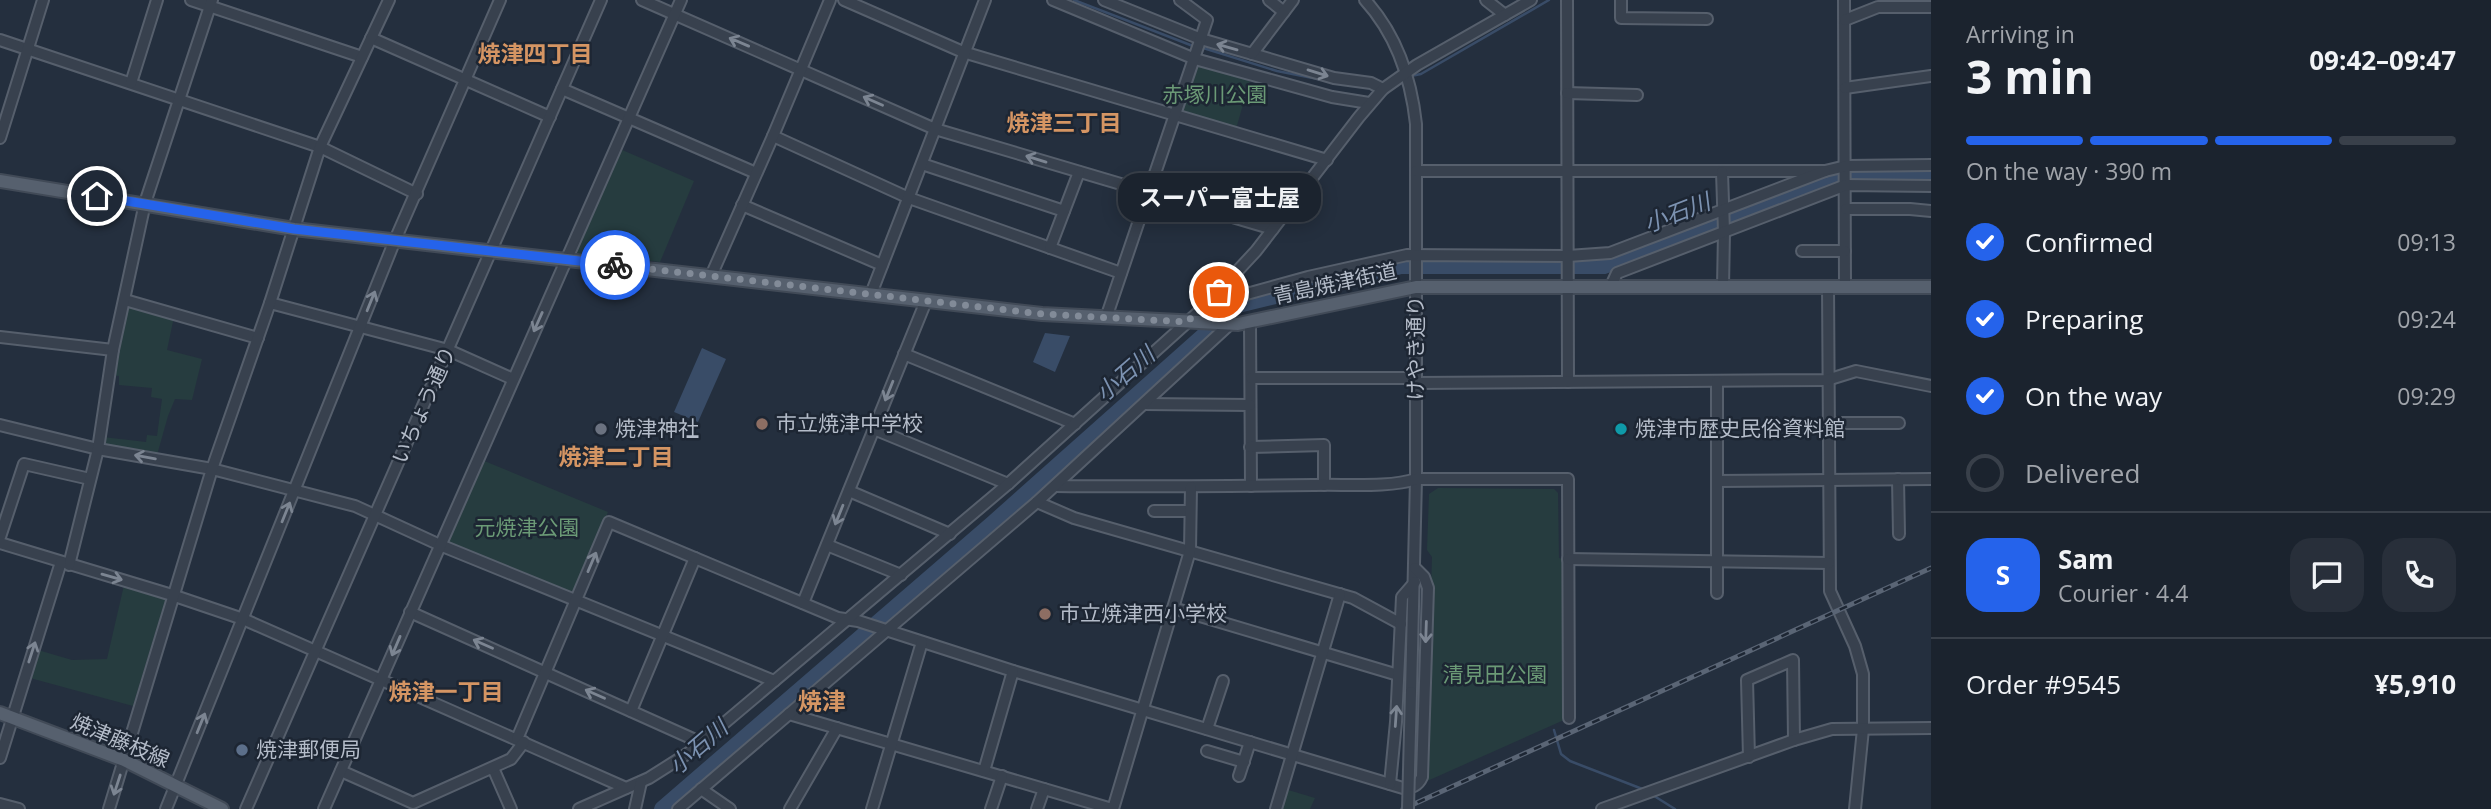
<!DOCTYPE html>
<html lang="en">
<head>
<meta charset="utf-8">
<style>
  :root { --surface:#1b232e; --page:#282f3a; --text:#f1f3f6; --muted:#a0a4aa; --line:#39404a; --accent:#2563eb }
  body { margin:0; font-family:"Open Sans","Noto Sans JP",sans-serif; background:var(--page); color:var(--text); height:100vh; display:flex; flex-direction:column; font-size:26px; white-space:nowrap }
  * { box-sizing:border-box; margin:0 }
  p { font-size:23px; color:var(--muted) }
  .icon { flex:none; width:38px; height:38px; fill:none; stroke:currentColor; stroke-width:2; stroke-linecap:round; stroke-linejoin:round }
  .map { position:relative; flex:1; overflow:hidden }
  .details { display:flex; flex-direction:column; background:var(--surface); width:560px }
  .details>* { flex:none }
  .pin { position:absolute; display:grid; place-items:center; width:60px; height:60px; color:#fff; margin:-30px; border:4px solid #fff; border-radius:50%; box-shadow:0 2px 7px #0007 }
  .courier { position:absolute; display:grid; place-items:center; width:70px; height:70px; margin:-35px; border:5px solid #2563eb; border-radius:50%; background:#fff; color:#222; box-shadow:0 2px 9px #0007 }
  .bubble { position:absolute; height:49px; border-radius:21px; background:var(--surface); box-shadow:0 4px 18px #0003,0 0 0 2px var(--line); font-size:23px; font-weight:700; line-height:49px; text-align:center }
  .summary em { font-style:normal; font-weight:700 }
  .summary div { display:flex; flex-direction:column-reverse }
  .summary { display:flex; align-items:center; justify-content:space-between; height:119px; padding:0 35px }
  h1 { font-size:46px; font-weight:700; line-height:52px }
  .bar { display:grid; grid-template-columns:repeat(4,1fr); gap:10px 7px; align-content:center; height:84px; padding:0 35px }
  .bar i { height:9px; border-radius:5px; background:var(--line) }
  .bar .selected { background:var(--accent) }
  .bar p { grid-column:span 4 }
  .line { display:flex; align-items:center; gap:18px; padding:0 35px; border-top:2px solid var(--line) }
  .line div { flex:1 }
  .round { display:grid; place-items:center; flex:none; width:74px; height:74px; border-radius:21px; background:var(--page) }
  ol { padding:0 35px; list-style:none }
  li { display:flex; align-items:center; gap:21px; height:77px }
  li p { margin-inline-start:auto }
  li .icon { padding:7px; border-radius:50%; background:var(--accent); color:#fff; stroke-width:4 }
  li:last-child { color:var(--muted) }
  li i { width:38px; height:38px; border:4px solid var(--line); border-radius:50% }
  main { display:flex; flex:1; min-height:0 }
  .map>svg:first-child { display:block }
</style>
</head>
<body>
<main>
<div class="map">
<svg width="1931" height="809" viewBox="0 0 1931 809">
  <rect width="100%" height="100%" fill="#242f3e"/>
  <g fill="#263c3f">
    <polygon points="1197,65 1251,77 1236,129 1183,114 1181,111"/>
    <polygon points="620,149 694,181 660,262 575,253"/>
    <polygon points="128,304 174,317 167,350 202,359 192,400 175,399 168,416 157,455 103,444 103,437 146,442 147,435 157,436 162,399 151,397 152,388 119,385 119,376 112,375"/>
    <polygon points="482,460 608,512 574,596 446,544"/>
    <polygon points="1438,488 1554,489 1558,493 1559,558 1563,559 1564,720 1425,782 1432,557 1427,550 1429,494"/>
    <polygon points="124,585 166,598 133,706 30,678 38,650 72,660 107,659"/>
    <polygon points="1285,789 1315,798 1310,809 1279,809"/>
  </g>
  <g fill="#394c67">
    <polygon points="1045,333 1070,336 1055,372 1033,362"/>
    <polygon points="702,348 726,359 698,422 674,412"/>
  </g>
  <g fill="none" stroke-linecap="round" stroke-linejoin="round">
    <g stroke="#394c67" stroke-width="2.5">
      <polyline points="1074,0 1193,46"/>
      <polyline points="1200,47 1277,71 1328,81"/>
      <polyline points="1411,76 1421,74 1549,0"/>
      <polyline points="1028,493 1036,497"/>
      <polyline points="1366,599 1379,606"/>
      <polyline points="1554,730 1561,754 1570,761 1645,790"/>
      <polyline points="1651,794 1675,809"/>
    </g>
    <polyline stroke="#394c67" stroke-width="16" points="662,809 993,523 1238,305 1401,266 1604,266 1831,176 1931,176"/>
    <g stroke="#565f6c" stroke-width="14">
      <g id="minor">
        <polyline points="191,0 362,57"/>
        <polyline points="642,0 935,129 1273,229"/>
        <polyline points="844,0 963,52 1327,160"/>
        <polyline points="1053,0 1195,59 1332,97 1369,103"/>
        <polyline points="1104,0 1201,39 1334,78 1371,83 1383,89"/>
        <polyline points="1269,0 1284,12"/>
        <path d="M1365,0c31,34 46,78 51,124v355l-5,213"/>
        <polyline points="1486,0 1505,15"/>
        <polyline points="1567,0 1568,382"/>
        <polyline points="1621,0 1621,18 1707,19"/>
        <polyline points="1844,0 1845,286"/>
        <polyline points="1845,20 1878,7 1931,7"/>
        <polyline points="371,38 550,117"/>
        <polyline points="0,40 320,147 417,194"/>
        <polyline points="1252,54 1293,0"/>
        <polyline points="131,83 157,0"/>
        <polyline points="1845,88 1931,76"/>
        <polyline points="562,89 756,173"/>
        <polyline points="1567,93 1637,95"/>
        <polyline points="773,136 909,198 1121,273"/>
        <polyline points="0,138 43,0"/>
        <polyline points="922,164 1064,211"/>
        <polyline points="1416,171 1825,171 1846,166 1931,165"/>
        <polyline points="1722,172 1724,232 1723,287"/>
        <polyline points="742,205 882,265"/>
        <polyline points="1846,209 1910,209 1931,211"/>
        <polyline points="1050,248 1079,172"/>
        <polyline points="1802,251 1845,251"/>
        <polyline points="711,276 773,136 830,0"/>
        <polyline points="1611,286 1617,273 1846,185 1931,186"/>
        <polyline points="1828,286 1830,591 1855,646 1863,674 1863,729 1855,809"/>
        <polyline points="1219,292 1232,298 1308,277 1407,255 1568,256 1610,253 1825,171"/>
        <polyline points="871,294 985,0"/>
        <polyline points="125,300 258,338"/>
        <polyline points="270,303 448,350 513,379"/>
        <polyline points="1106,318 1207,20 1180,0"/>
        <polyline points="1250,323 1251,486"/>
        <polyline points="0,337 113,350"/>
        <polyline points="904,354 1075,424"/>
        <polyline points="1251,378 1416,378"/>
        <polyline points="1416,383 1827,380 1856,371 1931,386"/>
        <polyline points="1144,404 1250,405"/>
        <polyline points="1827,423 1899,423"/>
        <polyline points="0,425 98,449 212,469 355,506 440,545 774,681"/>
        <polyline points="874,429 1008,484"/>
        <polyline points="1250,447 1324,445 1324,485"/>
        <polyline points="1898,479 1899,534"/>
        <polyline points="1718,481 1931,479"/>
        <path d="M1055,486c87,1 173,0 260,-1 29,-1 75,3 101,-6h152l1,239"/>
        <polyline points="849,491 950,534"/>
        <polyline points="1037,502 1074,518 1353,598 1401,624"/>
        <polyline points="1154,511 1190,511"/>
        <polyline points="0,537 24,464 90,479"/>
        <polyline points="0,543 172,595 243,619 626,788"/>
        <polyline points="827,545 901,575"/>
        <polyline points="1568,559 1829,563"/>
        <polyline points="69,565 98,449 113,350 145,203 212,0"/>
        <polyline points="1717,593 1717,381"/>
        <polyline points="803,603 926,301"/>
        <polyline points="1173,608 1398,675"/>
        <polyline points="410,612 702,743"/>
        <polyline points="631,711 695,558"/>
        <polyline points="789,714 1112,809"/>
        <polyline points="1207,729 1223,681"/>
        <path d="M517,739l92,-217 229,96 20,3 155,50 390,117c9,0 15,-2 19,-11l6,-189 -4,-11 -9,-9"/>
        <polyline points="1207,751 1244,762"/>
        <polyline points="1749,757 1747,680 1793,660 1794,740"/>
        <polyline points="0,758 61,562"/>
        <polyline points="493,768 511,809"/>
        <polyline points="341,771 413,803 511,759 524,742"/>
        <polyline points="984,771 1013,671"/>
        <polyline points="1239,776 1250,742"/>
        <polyline points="1390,784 1396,722 1402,597 1415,582"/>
        <polyline points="701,789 730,809"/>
        <polyline points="0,804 19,809"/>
        <polyline points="109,809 212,469 270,303 320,147 389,0"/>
        <polyline points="166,809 395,240 500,0"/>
        <polyline points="246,809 601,0"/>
        <polyline points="324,809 681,0"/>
        <polyline points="579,809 649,778 690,752 1008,484 1202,309 1256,251 1359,117 1383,89 1417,65 1531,0"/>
        <polyline points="635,809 641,782"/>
        <polyline points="678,809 1038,501 1230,324"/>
        <polyline points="790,809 837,728"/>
        <polyline points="872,809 922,642"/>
        <polyline points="991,809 1002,776"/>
        <polyline points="1037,809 1044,789"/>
        <polyline points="1113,809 1190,551 1191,487"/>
        <polyline points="1276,809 1340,594"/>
        <polyline points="1602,809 1794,740 1832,729 1931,728"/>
      </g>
    </g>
    <g stroke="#414a57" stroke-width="16">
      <g id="major">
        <polyline points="0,181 294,229 981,307 1042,314 1238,324 1416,287 1931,287"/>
        <polyline points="0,713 124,760 222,809"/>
      </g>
    </g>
    <use href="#minor" stroke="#38414e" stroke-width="10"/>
    <use href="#major" stroke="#56606e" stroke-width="12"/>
    <g stroke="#5a6575" stroke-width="5">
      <polyline id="rail" points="1403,809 1931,568"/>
    </g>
    <use href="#rail" stroke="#1d2633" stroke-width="2.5" stroke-dasharray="8" stroke-linecap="butt"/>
    <g stroke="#565f6c" stroke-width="14" stroke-linecap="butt">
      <polyline id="minor-bridge" points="1408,809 1411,692"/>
    </g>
    <use href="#minor-bridge" stroke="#38414e" stroke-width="10"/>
  </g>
  <defs><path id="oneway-shaft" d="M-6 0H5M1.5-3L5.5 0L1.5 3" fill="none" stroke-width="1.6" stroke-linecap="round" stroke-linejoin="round" transform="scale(1.75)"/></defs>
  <g stroke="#7c8592">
    <use href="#oneway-shaft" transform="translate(739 42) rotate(-157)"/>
    <use href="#oneway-shaft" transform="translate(1227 47) rotate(-164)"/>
    <use href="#oneway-shaft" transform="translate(1318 73) rotate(17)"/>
    <use href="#oneway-shaft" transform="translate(873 101) rotate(-156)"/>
    <use href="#oneway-shaft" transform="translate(1036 159) rotate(-163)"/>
    <use href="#oneway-shaft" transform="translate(371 301) rotate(-68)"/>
    <use href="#oneway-shaft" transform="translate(538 322) rotate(114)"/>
    <use href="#oneway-shaft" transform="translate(889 391) rotate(112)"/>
    <use href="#oneway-shaft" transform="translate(145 457) rotate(-170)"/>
    <use href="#oneway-shaft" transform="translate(286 512) rotate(-68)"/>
    <use href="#oneway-shaft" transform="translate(839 515) rotate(112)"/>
    <use href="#oneway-shaft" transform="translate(592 562) rotate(-67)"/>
    <use href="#oneway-shaft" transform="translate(112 577) rotate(16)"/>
    <use href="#oneway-shaft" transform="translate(1426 632) rotate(92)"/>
    <use href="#oneway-shaft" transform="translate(483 644) rotate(-156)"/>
    <use href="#oneway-shaft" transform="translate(396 646) rotate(113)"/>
    <use href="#oneway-shaft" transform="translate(32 652) rotate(-72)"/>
    <use href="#oneway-shaft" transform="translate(595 694) rotate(-156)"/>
    <use href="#oneway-shaft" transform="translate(1396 716) rotate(-86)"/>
    <use href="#oneway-shaft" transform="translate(201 723) rotate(-68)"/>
    <use href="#oneway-shaft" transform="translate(117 785) rotate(108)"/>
  </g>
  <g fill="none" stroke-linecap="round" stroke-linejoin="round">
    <polyline stroke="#828b98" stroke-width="7" stroke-dasharray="0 12.6" points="615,265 1042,314 1187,322 1219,292"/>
    <polyline stroke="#2563eb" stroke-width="9" points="97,196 294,229 615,265"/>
  </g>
  <g fill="#8d6e63" stroke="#1d2633" stroke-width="2.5">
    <circle cx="762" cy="424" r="7"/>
    <circle cx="1045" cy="614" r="7"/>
  </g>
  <circle fill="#6b7280" stroke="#1d2633" stroke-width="2.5" cx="601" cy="429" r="7"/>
  <circle fill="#0f9aa8" stroke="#1d2633" stroke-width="2.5" cx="1621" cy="429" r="7"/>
  <circle fill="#5c6f8a" stroke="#1d2633" stroke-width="2.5" cx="242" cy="750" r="7"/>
  <g text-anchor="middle" stroke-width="5" stroke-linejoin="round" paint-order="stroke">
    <g font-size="21" fill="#6b9a76" stroke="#1d2633">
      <text x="1215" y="102">赤塚川公園</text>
      <text x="527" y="535">元焼津公園</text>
      <text x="1495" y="682">清見田公園</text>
    </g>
    <g font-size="21" fill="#b4bcc9" stroke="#1d2633">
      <text transform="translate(1335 284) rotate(-12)" y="7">青島焼津街道</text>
      <text transform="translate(1416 348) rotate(-90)" y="7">けやき通り</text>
      <text transform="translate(424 405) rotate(-66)" y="7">いちょう通り</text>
      <text transform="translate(120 741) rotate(23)" y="7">焼津藤枝線</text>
    </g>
    <g font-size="21" fill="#b4bcc9" stroke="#1d2633" text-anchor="start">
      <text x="776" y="431">市立焼津中学校</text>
      <text x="615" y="436">焼津神社</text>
      <text x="1635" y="436">焼津市歴史民俗資料館</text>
      <text x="1059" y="621">市立焼津西小学校</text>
      <text x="256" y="757">焼津郵便局</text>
    </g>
    <g font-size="23" font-weight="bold" fill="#d59563" stroke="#1d2633">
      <text x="535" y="62">焼津四丁目</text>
      <text x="1064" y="131">焼津三丁目</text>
      <text x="616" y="465">焼津二丁目</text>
      <text x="446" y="700">焼津一丁目</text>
    </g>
    <g font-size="23" font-style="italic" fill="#7c92b1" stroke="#1d2633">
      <text transform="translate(1677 213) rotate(-21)" y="8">小石川</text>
      <text transform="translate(1125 374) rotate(-41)" y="8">小石川</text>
      <text transform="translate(698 747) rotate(-41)" y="8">小石川</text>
    </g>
    <g font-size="24" font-weight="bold" fill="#d59563" stroke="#1d2633">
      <text x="822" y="710">焼津</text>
    </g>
  </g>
</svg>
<div class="pin" style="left:1219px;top:292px;background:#ea580c"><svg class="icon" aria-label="bag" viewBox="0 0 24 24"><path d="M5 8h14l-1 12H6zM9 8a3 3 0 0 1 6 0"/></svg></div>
<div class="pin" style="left:97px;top:196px;background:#1f2937"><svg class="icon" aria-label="home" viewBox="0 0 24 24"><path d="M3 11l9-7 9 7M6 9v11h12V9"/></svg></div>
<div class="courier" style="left:615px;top:265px"><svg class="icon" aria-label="bike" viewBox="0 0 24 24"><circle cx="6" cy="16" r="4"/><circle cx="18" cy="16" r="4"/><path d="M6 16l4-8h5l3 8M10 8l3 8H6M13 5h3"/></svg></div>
<div class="bubble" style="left:1118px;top:173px;width:203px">スーパー富士屋</div>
</div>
<section class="details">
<div class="summary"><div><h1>3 min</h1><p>Arriving in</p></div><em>09:42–09:47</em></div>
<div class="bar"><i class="selected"></i><i class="selected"></i><i class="selected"></i><i></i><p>On the way · 390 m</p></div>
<ol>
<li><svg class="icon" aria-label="check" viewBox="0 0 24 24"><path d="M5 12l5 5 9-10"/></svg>Confirmed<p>09:13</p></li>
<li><svg class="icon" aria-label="check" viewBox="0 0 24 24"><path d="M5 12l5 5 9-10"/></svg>Preparing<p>09:24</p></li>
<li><svg class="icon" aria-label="check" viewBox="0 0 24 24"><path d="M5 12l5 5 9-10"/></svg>On the way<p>09:29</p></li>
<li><i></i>Delivered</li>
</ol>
<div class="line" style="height:126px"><b class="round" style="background:var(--accent);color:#fff">S</b><div><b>Sam</b><p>Courier · 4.4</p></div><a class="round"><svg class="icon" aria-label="chat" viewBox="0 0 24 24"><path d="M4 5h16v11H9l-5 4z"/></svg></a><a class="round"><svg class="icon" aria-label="phone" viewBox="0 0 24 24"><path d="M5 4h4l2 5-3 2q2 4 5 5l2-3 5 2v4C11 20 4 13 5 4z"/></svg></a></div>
<div class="line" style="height:91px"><div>Order #9545</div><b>¥5,910</b></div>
</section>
</main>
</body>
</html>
